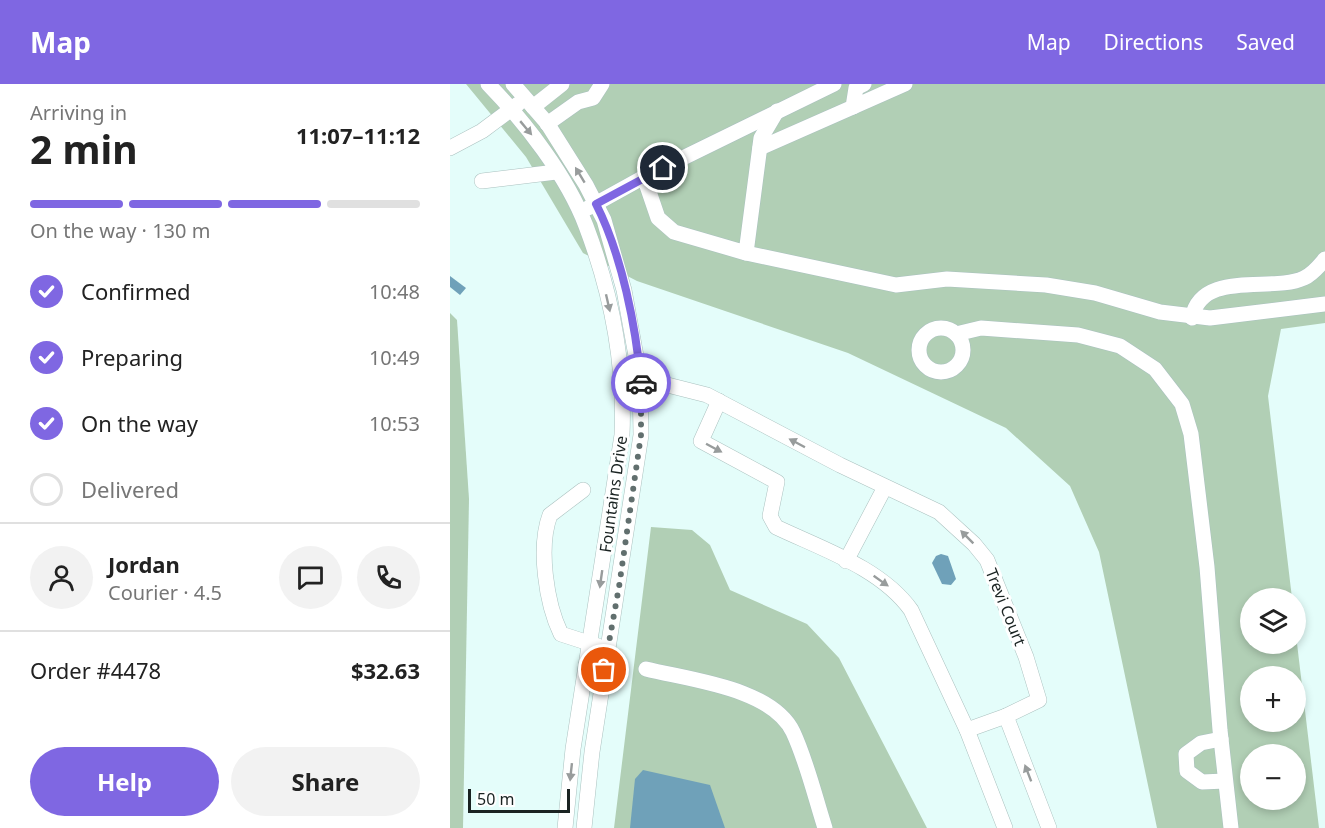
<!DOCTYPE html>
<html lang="en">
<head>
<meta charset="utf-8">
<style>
  :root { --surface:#fff; --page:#f2f2f2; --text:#222; --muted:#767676; --line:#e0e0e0; --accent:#7f67e2 }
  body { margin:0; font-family:"Noto Sans",sans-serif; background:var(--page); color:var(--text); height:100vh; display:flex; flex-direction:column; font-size:22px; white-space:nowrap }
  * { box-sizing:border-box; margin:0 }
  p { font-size:20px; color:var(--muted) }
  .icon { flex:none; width:33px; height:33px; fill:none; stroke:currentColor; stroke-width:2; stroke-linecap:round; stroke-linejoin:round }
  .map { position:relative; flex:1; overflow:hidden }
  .sheet { display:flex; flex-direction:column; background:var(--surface); width:450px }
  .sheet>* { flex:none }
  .tools { position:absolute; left:790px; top:504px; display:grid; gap:12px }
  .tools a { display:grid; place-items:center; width:66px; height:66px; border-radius:50%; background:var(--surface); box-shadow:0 3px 9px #0003; font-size:30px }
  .scale { position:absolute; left:18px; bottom:15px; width:102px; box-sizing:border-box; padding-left:6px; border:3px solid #1a2322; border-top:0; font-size:16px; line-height:21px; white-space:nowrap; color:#1a2322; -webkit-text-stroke:4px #fff; paint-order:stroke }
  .pin { position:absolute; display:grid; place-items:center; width:51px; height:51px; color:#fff; margin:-26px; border:3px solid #fff; border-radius:50%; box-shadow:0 2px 6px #0007 }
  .courier { position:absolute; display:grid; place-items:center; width:60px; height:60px; margin:-30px; border:4px solid #7f67e2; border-radius:50%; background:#fff; color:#222; box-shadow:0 2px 8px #0007 }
  .summary em { font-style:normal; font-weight:700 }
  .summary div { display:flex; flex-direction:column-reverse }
  .summary { display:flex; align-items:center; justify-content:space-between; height:102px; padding:0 30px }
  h1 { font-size:39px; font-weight:700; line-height:45px }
  .bar { display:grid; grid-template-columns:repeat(4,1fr); gap:9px 6px; align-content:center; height:72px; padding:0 30px }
  .bar i { height:8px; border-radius:4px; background:var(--line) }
  .bar .current { background:var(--accent) }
  .bar p { grid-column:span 4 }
  .line { display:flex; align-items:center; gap:15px; padding:0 30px; border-top:2px solid var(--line) }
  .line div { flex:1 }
  .round { display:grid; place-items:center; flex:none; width:63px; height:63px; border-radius:32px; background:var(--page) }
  ol { padding:0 30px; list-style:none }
  li { display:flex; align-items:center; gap:18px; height:66px }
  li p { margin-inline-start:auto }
  li .icon { padding:6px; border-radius:50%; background:var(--accent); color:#fff; stroke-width:4 }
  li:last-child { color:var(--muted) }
  li i { width:33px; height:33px; border:3px solid var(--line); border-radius:50% }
  .primary-button { display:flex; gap:12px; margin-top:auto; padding:12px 30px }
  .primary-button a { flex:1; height:69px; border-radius:36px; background:var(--accent); color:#fff; font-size:24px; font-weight:700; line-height:69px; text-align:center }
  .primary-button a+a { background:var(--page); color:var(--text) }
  header { display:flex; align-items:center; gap:36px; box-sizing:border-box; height:84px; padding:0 30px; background:var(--accent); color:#fff }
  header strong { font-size:28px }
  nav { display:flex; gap:33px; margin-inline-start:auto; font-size:21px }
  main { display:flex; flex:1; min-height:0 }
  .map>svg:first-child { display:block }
</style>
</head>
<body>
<header>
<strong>Map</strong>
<nav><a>Map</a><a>Directions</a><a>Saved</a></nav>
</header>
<main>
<section class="sheet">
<div class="summary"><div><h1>2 min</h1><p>Arriving in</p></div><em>11:07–11:12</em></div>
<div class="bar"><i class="current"></i><i class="current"></i><i class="current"></i><i></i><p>On the way · 130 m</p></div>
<ol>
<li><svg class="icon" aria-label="check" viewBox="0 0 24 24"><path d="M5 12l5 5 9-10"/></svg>Confirmed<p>10:48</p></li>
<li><svg class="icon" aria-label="check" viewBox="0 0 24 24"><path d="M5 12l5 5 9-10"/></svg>Preparing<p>10:49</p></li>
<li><svg class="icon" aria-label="check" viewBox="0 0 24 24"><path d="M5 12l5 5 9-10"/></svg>On the way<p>10:53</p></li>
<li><i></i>Delivered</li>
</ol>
<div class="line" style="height:108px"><a class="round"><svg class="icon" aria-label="person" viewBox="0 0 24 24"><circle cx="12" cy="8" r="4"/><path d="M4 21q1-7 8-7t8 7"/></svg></a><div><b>Jordan</b><p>Courier · 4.5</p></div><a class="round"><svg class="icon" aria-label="chat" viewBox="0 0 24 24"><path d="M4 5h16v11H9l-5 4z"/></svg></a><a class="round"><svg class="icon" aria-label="phone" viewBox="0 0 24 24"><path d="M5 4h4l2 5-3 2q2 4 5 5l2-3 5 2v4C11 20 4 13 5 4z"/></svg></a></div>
<div class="line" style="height:78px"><div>Order #4478</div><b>$32.63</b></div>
<div class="primary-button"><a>Help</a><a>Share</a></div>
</section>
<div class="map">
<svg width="875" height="744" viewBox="0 0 875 744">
  <rect width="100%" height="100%" fill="#e4fdfa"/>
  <g fill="#b1cfb5" fill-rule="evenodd">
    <path d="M16,0h859v239l-44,6 -13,67 24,202h-41v46h45v-9l23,193h-162l-58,-276 -29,-66 -64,-58 -158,-75 -211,-72 -54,-28 -57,-96zM801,592h45v46h-45zM801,670h45v46h-45z"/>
    <polygon points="0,229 7,236 19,415 13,744 0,744"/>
    <polygon points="201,443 242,446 260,461 280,506 357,540 389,574 477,744 164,744"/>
  </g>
  <g fill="#6fa1b9">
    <polygon points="0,192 16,204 10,211 0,203"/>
    <polygon points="491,470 498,472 506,495 501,501 492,500 482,479 486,472"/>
    <polygon points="193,686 260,701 275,744 180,744 185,695"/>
  </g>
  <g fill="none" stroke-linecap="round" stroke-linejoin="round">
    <g stroke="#aac1bf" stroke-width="16">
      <g id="minor">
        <path d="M38,0c37,38 79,92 98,142 25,66 39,139 36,209l-49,314 -8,79"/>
        <polyline points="63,0 97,39 136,101 154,136 174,206 190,294 191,351 142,668 134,744"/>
        <polyline points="83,23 112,0"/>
        <polyline points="403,23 455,0"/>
        <polyline points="97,40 128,18 143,14 152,0"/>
        <polyline points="0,64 32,47 68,20"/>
        <polyline points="310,64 403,23 406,4 414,0"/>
        <polyline points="194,93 208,134 224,148 296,169 311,54 327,27"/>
        <polyline points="32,97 106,88"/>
        <polyline points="138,124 194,93 384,0"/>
        <polyline points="296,169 446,201 497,195 596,201 645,209 710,228 760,234 875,220"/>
        <path d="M742,234c9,-49 80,-25 112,-40 9,-4 15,-12 21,-19"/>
        <circle cx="491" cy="266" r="22"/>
        <polyline points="506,250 531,244 628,251 670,262 705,285 732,320 741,350 757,483 770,646 781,744"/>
        <polyline points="183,295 190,294 257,311 390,381 489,428 524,460 537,476 576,573 589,616 556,632 599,744"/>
        <path d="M269,317l-18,40 76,41 -7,34 6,11c46,22 105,41 135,83l56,120 38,98"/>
        <path d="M133,406l-33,25c-12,32 -4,88 11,119l37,12"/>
        <polyline points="396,477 435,403"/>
        <path d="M196,585c44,11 126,19 147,63 14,30 22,65 32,96"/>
        <polyline points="517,646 556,632"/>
        <polyline points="771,655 751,659 736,670 737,687 752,698 775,697"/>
      </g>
    </g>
    <use href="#minor" stroke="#fff" stroke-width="15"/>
  </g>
  <defs><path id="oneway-solid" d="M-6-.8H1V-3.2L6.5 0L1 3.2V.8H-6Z" transform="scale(1.5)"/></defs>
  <g fill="#989c9c">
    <use href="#oneway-solid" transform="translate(76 44) rotate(50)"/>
    <use href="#oneway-solid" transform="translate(130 91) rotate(-121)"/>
    <use href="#oneway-solid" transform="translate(158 219) rotate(77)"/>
    <use href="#oneway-solid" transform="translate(347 359) rotate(-152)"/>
    <use href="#oneway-solid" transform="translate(264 364) rotate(28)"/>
    <use href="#oneway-solid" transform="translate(517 453) rotate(-135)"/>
    <use href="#oneway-solid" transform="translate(151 495) rotate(98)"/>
    <use href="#oneway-solid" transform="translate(431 497) rotate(35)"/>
    <use href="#oneway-solid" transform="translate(121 688) rotate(96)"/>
    <use href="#oneway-solid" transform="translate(578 689) rotate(-111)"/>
  </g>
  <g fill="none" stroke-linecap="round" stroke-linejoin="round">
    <polyline stroke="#616f6e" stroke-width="6" stroke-dasharray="0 10.8" points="154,586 169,503 191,351 191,299"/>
    <path stroke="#7f67e2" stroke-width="8" d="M191,299c-5,-56 -19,-128 -45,-179l67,-36"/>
  </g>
  <g text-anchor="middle" stroke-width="6" stroke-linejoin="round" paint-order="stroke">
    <g font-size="16" fill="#1a2322" stroke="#fff">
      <text transform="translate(163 410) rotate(-82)" y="6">Fountains Drive</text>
      <text transform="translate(556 523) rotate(68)" y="6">Trevi Court</text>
    </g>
  </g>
</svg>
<div class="tools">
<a><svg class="icon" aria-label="layers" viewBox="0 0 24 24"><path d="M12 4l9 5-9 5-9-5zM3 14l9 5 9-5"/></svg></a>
<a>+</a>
<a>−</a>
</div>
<div class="scale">50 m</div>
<div class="pin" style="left:154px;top:586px;background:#ea580c"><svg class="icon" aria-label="bag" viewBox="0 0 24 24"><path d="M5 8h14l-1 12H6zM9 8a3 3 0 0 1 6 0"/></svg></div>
<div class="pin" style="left:213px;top:84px;background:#1f2937"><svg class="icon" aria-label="home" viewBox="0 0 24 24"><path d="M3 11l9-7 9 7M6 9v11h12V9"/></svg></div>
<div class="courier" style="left:191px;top:299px"><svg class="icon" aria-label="car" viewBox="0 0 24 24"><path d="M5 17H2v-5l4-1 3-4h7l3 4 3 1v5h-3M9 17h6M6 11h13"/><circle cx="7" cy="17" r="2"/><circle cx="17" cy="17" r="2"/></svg></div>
</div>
</main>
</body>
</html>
